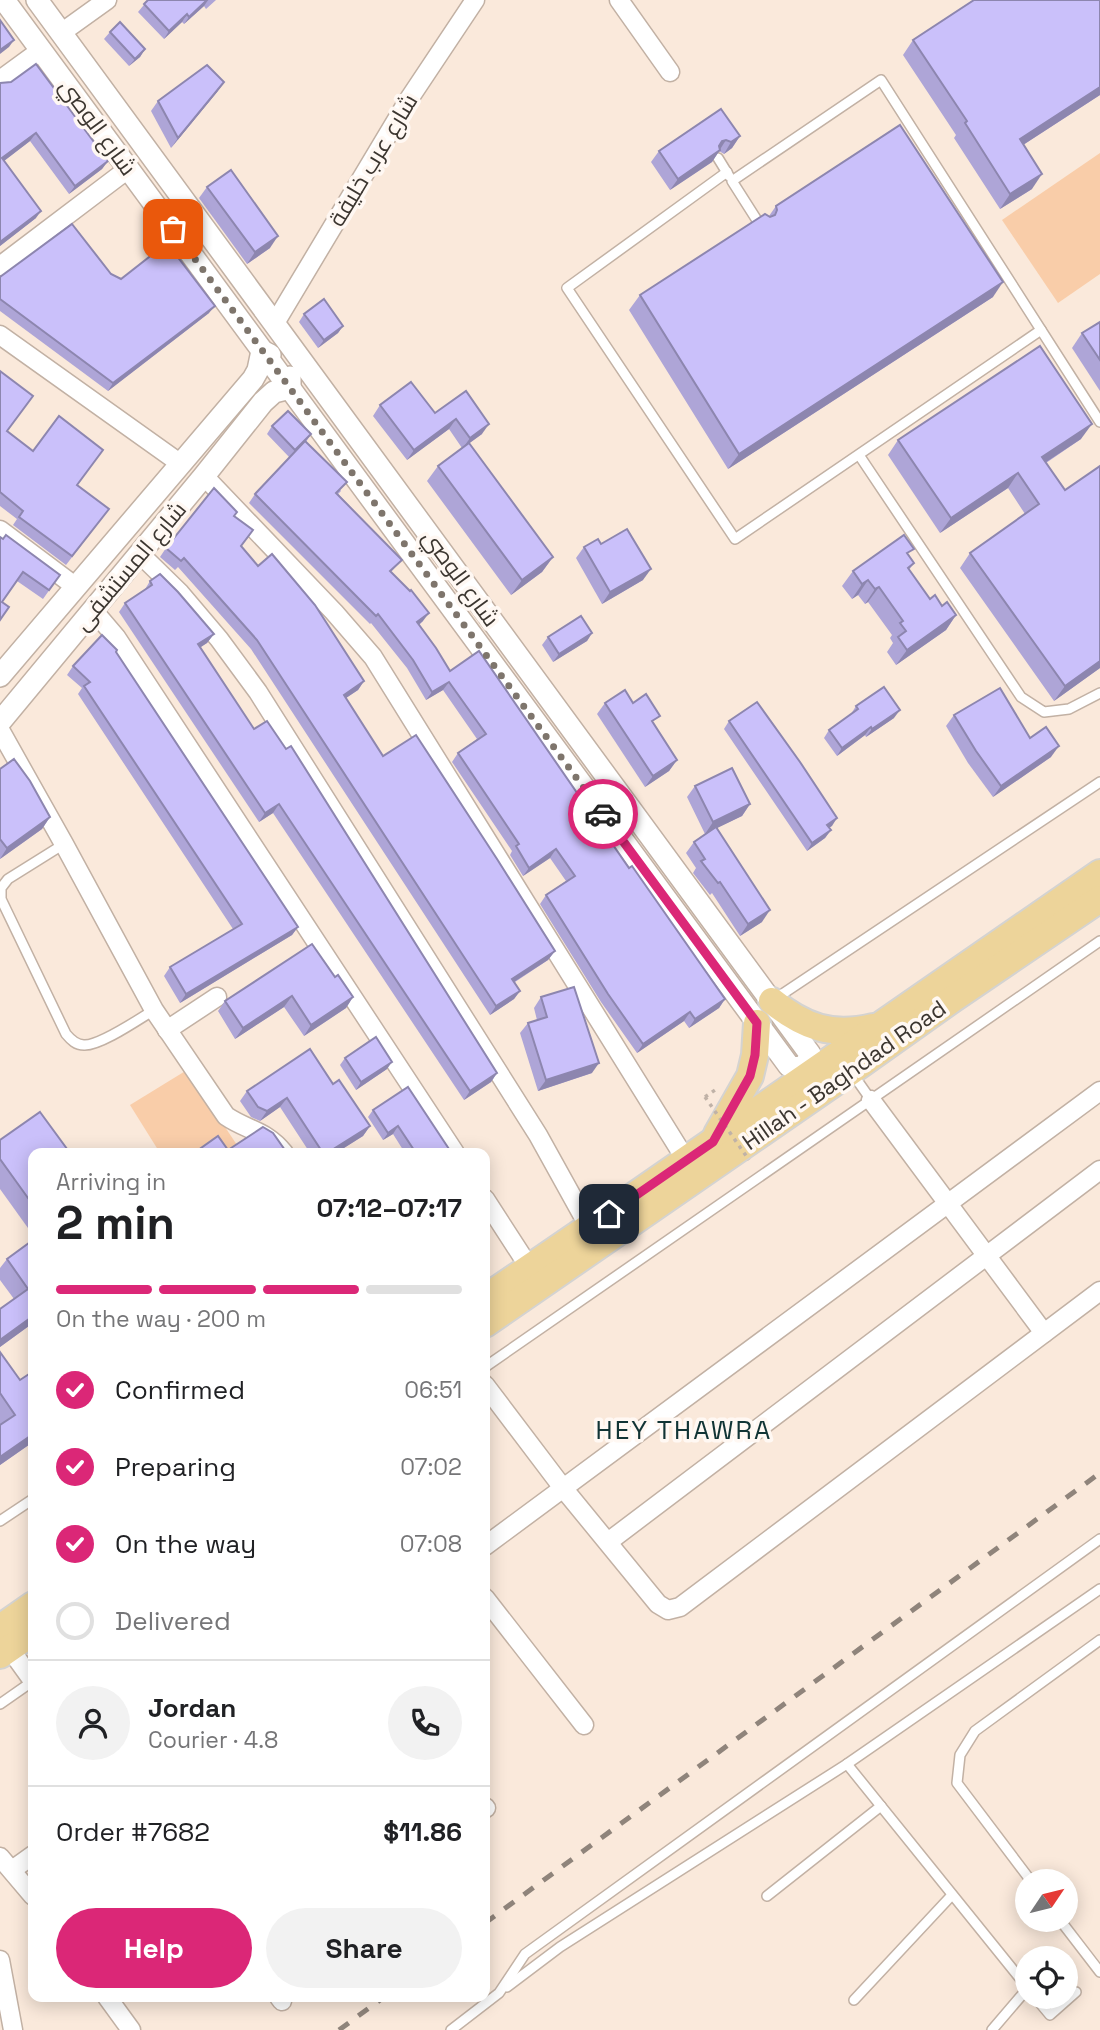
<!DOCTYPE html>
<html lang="en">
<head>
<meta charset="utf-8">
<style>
  :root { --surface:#fff; --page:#f2f2f2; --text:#202124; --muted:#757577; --line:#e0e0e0; --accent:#db2777 }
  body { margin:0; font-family:"Space Grotesk",Cairo,sans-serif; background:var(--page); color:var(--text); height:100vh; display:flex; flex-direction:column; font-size:26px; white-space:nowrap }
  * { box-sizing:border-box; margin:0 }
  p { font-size:23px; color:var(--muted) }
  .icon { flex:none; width:38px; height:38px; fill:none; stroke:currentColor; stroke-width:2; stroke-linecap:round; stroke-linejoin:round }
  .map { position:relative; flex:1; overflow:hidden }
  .panel { position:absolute; left:28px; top:1148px; width:462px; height:854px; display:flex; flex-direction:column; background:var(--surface); border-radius:14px; box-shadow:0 4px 18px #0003 }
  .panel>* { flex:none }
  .needle { width:46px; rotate:55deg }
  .controls { position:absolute; left:1015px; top:1869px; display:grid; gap:14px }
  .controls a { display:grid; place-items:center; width:63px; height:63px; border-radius:50%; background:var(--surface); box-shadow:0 4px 18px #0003; font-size:35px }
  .pin { position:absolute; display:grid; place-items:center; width:60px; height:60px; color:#fff; margin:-30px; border-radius:14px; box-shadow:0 4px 10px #0006 }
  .courier { position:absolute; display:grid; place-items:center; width:70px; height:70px; margin:-35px; border:5px solid #db2777; border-radius:50%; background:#fff; color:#222; box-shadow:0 2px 9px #0007 }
  .overview em { font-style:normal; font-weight:700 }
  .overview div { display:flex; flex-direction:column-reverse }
  .overview { display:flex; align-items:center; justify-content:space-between; height:119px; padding:0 28px }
  h1 { font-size:46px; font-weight:700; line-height:52px }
  .bar { display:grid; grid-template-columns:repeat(4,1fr); gap:10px 7px; align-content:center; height:84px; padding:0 28px }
  .bar i { height:9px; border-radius:5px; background:var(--line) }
  .bar .active { background:var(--accent) }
  .bar p { grid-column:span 4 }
  .line { display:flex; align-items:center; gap:18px; padding:0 28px; border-top:2px solid var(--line) }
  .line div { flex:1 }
  .round { display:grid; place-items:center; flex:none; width:74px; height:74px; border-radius:37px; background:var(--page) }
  ol { padding:0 28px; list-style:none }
  li { display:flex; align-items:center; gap:21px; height:77px }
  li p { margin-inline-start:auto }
  li .icon { padding:7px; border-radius:50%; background:var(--accent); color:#fff; stroke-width:4 }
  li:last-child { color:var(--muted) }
  li i { width:38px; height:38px; border:4px solid var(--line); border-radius:50% }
  .primary-button { display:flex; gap:14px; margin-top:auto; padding:14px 28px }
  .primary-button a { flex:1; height:80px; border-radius:42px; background:var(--accent); color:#fff; font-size:28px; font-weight:700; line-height:80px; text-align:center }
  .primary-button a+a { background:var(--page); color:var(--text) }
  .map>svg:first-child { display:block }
</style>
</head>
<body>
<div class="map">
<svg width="1100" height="2030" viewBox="0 0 1100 2030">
  <rect width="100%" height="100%" fill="#fae9db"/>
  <g fill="#f9cda9">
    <polygon points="1100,153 1100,274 1058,303 1002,220"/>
    <polygon points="187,1070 239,1148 230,1153 160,1153 130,1105"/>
  </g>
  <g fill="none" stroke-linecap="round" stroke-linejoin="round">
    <g stroke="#c2b1a4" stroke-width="12">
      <g id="service">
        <polyline points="718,158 729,176"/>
        <polyline points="727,172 567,288 735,539 1041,330"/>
        <polyline points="760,225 732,181 881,80 1100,422"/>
        <polyline points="859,455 1021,697 1044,712 1069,709 1100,693"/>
        <path d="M64,844l-56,35 -7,9v11l65,135c5,6 10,11 18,11 16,1 55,-26 70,-35"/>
        <polyline points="775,999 1100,782"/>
        <polyline points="852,1073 871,1100"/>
        <polyline points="485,1367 1100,941"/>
        <polyline points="0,1521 33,1499"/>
        <polyline points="0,1704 33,1681"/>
        <polyline points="847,1764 1100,1589"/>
        <polyline points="1031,1881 957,1783 960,1755 975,1731 1100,1640"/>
        <polyline points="767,1896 881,1806"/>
        <polyline points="1060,1920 1100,1972"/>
        <polyline points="507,1987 560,1947 847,1764 1027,1987"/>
        <polyline points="1035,1997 1050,2015 1076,1992"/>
        <polyline points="854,2000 952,1895"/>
        <polyline points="451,2030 499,1993 525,1954 1100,1539"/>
        <polyline points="992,2030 1027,1989"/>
      </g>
    </g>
    <g stroke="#c2b1a4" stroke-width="21">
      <g id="minor">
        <polyline points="619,0 670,72"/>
        <polyline points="61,33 107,0"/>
        <polyline points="0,80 41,50"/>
        <polyline points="0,266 128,169"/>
        <polyline points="275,323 411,96 475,0"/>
        <polyline points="0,335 181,464"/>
        <polyline points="204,476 334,612 373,657 686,1160"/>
        <polyline points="0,530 76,587"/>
        <polyline points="140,554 180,593 219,639 258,692 538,1135 589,1227"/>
        <polyline points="93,610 116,637 455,1153"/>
        <path d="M0,730l64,114 90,166 72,106c22,15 40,14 58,37"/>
        <polyline points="167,1030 217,997"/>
        <polyline points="871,1100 1044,1333"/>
        <polyline points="485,1199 529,1267"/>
        <polyline points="485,1385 563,1488 658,1604 668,1610 680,1607 1100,1291"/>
        <polyline points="608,1542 1100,1170"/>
        <polyline points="485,1546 1100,1091"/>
        <polyline points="485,1598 584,1725"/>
        <polyline points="10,1649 33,1681"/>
        <polyline points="485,1807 486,1808"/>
        <polyline points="0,1857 33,1896"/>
        <polyline points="12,1870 33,1855"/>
        <polyline points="0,1960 13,2030"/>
        <polyline points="107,1997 131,2030"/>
        <polyline points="279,1997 282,2001"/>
      </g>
    </g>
    <g stroke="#c2b1a4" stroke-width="24">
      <g id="tertiary">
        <path d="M4,0l785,1066c11,4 19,0 21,-12l-773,-1054"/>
        <polyline points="0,676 253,379 258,370 262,351 270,355"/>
        <polyline points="0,722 204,476 263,402 274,392 290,388 290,377"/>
      </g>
    </g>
    <g stroke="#d4d3d1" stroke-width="30">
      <g id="primary">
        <path d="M772,1001c32,26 60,36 101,26"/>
        <polyline points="717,1134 750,1076 755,1055 757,1023"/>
        <polyline points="485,1298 589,1227 1100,873"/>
        <polyline points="485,1324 850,1072 954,998 1100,899"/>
        <polyline points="0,1628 33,1605"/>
        <polyline points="0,1655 33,1632"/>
      </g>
    </g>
    <polyline stroke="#c0b2a7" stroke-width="3.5" stroke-dasharray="3.5 5" stroke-linecap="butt" points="705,1097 718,1088"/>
    <use href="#service" stroke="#fff" stroke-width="9"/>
    <use href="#minor" stroke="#fff" stroke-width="18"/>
    <use href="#tertiary" stroke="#fff" stroke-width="21"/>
    <use href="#primary" stroke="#edd49a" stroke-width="26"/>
    <g stroke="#8f847b" stroke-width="5" stroke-dasharray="12 12" stroke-linecap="butt">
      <polyline points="485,1923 1100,1473"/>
      <polyline points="339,2030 384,1997"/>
    </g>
    <polyline stroke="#c0b2a7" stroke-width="3.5" stroke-dasharray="3.5 5" stroke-linecap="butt" points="705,1097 749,1160"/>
  </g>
  <g fill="#aea5d7">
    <polygon points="148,0 216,0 206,9 204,6 184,24 182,22 164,39 138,12"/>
    <polygon points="110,32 145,49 140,57 129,66 104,39"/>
    <polygon points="913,40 1100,95 1023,145 1032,189 1000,209 954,138 956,135 903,55"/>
    <polygon points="224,82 217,92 171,148 151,111 158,101"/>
    <polygon points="0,83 108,161 102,169 69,194 30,141 4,161 36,218 0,246"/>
    <polygon points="740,136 732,148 724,154 719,151 712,162 670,190 651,162 659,151"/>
    <polygon points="207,187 270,248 247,264 199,198"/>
    <polygon points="776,206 993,297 728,469 629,310 640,295 769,216"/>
    <polygon points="111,274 209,313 108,391 0,311 0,277"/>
    <polygon points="304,314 343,326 338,333 318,348 299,322"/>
    <polygon points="1100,322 1100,391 1072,348 1082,333"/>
    <polygon points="0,371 7,431 78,485 102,518 66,565 13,525 17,519 0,506"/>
    <polygon points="466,391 482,434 469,443 553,557 542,572 511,595 427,481 438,466 462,448 449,429 407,460 373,416 380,405 435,413"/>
    <polygon points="272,426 311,434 306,442 341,491 338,494 402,560 391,572 423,621 419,625 450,671 629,868 725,999 719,1008 689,1028 684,1021 637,1053 601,1002 540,904 546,895 566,881 550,858 523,876 510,855 512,851 452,762 458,753 477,739 443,690 426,700 407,668 371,623 370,624 249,503 255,494 290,458 267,434"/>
    <polygon points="1081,439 1046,463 1100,668 1054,701 960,568 970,553 1025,514 1008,488 940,533 888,455 898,440"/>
    <polygon points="235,516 241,546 258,566 364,681 358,690 346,698 383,756 555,951 548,960 515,982 520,991 514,999 490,1015 251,649 178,567 175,570 160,557 166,548"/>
    <polygon points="0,537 60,575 43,599 17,581 2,602"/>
    <polygon points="601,544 643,580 602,604 576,558 584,547"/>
    <polygon points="909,556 914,563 909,570 930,599 956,615 946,630 896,665 887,652 893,643 890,638 892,635 868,602 865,604 858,595 852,599 842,586 853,571"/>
    <polygon points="150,581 214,634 207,643 200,647 254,729 497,1073 491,1082 464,1100 273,813 259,822 119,612 125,603 144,591"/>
    <polygon points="592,633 587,641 553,662 542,645 548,637"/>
    <polygon points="116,652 298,927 292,935 180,1003 164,976 170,967 233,929 78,694 82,688 67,675 73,666"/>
    <polygon points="605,703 633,703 654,724 677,760 669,771 645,787 597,714"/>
    <polygon points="856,706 894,718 866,737 865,735 837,756 824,738 829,730 851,714"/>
    <polygon points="954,715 1030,738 1051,757 993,797 968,763 946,726"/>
    <polygon points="729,721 837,818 829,828 831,830 825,838 807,851 724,729"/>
    <polygon points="0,769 50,817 42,829 0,859"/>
    <polygon points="695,786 750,804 742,816 716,828 762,922 740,936 712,893 710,895 693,873 696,868 686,853 694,842 710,831 705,834 687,797"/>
    <polygon points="335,977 353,997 346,1008 304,1036 284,1007 235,1039 218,1011 225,1001"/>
    <polygon points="541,997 592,1073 538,1091 520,1033 528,1023 537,1020 534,1008"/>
    <polygon points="345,1058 387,1069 356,1090 340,1065"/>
    <polygon points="333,1084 370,1126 363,1136 336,1153 310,1153 280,1107 260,1121 251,1117 240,1101 247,1091"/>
    <polygon points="373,1110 451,1152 453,1153 405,1153 393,1134 383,1140 368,1117"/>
    <polygon points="0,1140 33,1153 33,1235 0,1189"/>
    <polygon points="33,1240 33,1323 0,1347 0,1309 14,1299 0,1280 0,1268 7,1259"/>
    <polygon points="0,1352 20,1380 33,1379 33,1442 0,1465"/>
  </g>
  <g fill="#8d86af">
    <polygon points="208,0 204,6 184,24 189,17"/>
    <polygon points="187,14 182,22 164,39 169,31"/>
    <polygon points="14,40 9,47 0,54 0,50"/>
    <polygon points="145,49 140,57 129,66 135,59"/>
    <polygon points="224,82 217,92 171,148 178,138"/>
    <polygon points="1100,87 1100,95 1009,154 1020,139"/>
    <polygon points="36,133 30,141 0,164 2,158"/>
    <polygon points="740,136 732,148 724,154 731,142"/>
    <polygon points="726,140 719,151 714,152 722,141"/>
    <polygon points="720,150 712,162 670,190 678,179"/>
    <polygon points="108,161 102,169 69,194 75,186"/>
    <polygon points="1042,174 1032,189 1000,209 1010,194"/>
    <polygon points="41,211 36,218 0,246 0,242"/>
    <polygon points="278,236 270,248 247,264 255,252"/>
    <polygon points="1003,282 993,297 728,469 739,454"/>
    <polygon points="215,306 209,313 108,391 113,383"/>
    <polygon points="343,326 338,333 318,348 324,340"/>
    <polygon points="456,419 449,429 407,460 414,450"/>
    <polygon points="489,424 482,434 463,448 470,438"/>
    <polygon points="1092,424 1081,439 1031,472 1042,457"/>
    <polygon points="1018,473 1008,488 940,533 951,518"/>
    <polygon points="553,557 542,572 511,595 522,580"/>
    <polygon points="651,569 643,580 602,604 610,592"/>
    <polygon points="868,580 858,595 852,599 862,584"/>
    <polygon points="879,587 868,602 865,604 875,589"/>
    <polygon points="429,613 423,621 411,631 417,622"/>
    <polygon points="956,615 946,630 896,665 907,650"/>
    <polygon points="592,633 587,641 553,662 559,654"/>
    <polygon points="214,634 207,643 192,653 198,644"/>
    <polygon points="1100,661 1100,668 1054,701 1065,686"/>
    <polygon points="364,681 358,690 337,704 344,695"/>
    <polygon points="449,682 443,690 426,700 432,692"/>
    <polygon points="900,710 894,718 866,737 872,729"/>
    <polygon points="871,727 865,735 837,756 842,748"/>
    <polygon points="1059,746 1051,757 993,797 1001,786"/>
    <polygon points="677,760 669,771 645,787 653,776"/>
    <polygon points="279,804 273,813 259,822 265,813"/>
    <polygon points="750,804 742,816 705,834 713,822"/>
    <polygon points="50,817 42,829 0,859 7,848"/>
    <polygon points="837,818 832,826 822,833 827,825"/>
    <polygon points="831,830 825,838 807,851 812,843"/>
    <polygon points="556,849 550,858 523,876 529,868"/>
    <polygon points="770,910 762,922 740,936 748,924"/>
    <polygon points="298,927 292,935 180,1003 186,994"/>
    <polygon points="555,951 548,960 506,987 512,979"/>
    <polygon points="520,991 514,999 490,1015 496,1006"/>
    <polygon points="292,996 284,1007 235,1039 243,1028"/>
    <polygon points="353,997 346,1008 304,1036 311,1025"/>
    <polygon points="725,999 719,1008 689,1028 695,1019"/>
    <polygon points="690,1012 684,1021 637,1053 643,1044"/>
    <polygon points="392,1062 387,1069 356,1090 361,1082"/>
    <polygon points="599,1063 592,1073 538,1091 546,1080"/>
    <polygon points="497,1073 491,1082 464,1100 470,1091"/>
    <polygon points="287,1098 280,1107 260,1121 267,1111"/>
    <polygon points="370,1126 363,1136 336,1153 327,1153"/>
    <polygon points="398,1126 393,1134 383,1140 388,1133"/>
    <polygon points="33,1316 33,1323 0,1347 0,1340"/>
    <polygon points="33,1434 33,1442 0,1465 0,1457"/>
  </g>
  <g fill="#cac0fa" stroke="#8d86af" stroke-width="2">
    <polygon points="148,0 207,0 189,17 187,14 169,31 144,4"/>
    <polygon points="974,0 1100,0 1100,87 1020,139 1042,174 1010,194 965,123 967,121 913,40"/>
    <polygon points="0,20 14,40 0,50"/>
    <polygon points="120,22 145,49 135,59 110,32"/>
    <polygon points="36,64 108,161 75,186 36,133 2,158 41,211 0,242 0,83 11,82"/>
    <polygon points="207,65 224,82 178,138 158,101"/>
    <polygon points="721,109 740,136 731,142 726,140 722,141 719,146 720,150 678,179 659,151"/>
    <polygon points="900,125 1003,282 739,454 640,295 765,214 770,217 775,215 777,210 776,206"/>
    <polygon points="231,170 278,236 255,252 207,187"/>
    <polygon points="72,224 111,274 121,279 167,243 215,306 113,383 0,299 0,277"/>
    <polygon points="324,299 343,326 324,340 304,314"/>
    <polygon points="1100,322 1100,360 1082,333"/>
    <polygon points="1040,346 1092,424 1042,457 1065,490 1100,466 1100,661 1065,686 970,553 1039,504 1018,473 951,518 898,440"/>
    <polygon points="0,371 33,396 7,431 33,451 59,416 103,450 77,485 109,509 72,556 19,517 23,511 0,492"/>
    <polygon points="411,382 435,413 466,391 489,424 470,438 456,419 414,450 380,405"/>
    <polygon points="288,411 311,434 295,450 272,426"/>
    <polygon points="305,441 347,482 336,493 402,560 390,571 410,591 411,590 429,613 417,622 436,648 450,671 479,651 629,868 632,866 725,999 695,1019 690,1012 643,1044 608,994 546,895 575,876 556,849 529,868 516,846 519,844 458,753 486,734 449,682 432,692 413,660 378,614 376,616 255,494"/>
    <polygon points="469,443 553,557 522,580 438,466"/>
    <polygon points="214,488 237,512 234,516 253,530 241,546 258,566 272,554 315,605 364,681 344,695 383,756 416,735 497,859 555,951 512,979 520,991 496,1006 257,640 184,558 181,561 166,548"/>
    <polygon points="627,529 651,569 610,592 584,547 598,539 601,544"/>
    <polygon points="6,535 60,575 49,590 23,572 2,602 9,607 0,620 0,537 3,539"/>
    <polygon points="904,535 914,549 907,553 914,563 908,568 930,599 935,595 942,606 947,602 956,615 907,650 898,637 906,631 900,623 903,621 879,587 875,589 868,580 862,584 853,571"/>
    <polygon points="160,574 178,592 214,634 198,644 254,729 267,721 286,749 291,746 497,1073 470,1091 279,804 265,813 125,603 152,585 150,581"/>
    <polygon points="581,616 592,633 559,654 548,637"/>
    <polygon points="102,635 117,650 116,652 298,927 186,994 170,967 242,924 84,686 90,682 73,666"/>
    <polygon points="884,687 900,710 872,729 871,727 842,748 829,730 858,709 856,706"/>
    <polygon points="1000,688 1030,738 1046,727 1059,746 1001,786 976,751 954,715"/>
    <polygon points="625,690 633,703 646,694 660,716 652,721 677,760 653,776 605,703"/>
    <polygon points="757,702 800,762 837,818 827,825 831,830 812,843 729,721"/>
    <polygon points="14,759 30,781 50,817 7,848 0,839 0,769"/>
    <polygon points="732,768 750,804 713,822 695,786"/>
    <polygon points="716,827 770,910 748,924 720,882 718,883 701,861 705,859 694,842"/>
    <polygon points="312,944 335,977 338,975 353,997 311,1025 292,996 243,1028 225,1001"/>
    <polygon points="574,987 599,1063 546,1080 528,1023 547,1017 541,997"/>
    <polygon points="376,1037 392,1062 361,1082 345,1058"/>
    <polygon points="310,1049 333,1084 339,1080 370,1126 327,1153 323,1153 287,1098 267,1111 258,1107 247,1091"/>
    <polygon points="408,1087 451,1152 453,1153 416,1153 398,1126 388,1133 373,1110"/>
    <polygon points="40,1112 70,1153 33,1153 33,1205 0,1159 0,1140"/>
    <polygon points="263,1127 273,1133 287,1153 194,1153 218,1136 228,1150"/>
    <polygon points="33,1240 33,1316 0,1340 0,1309 28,1289 7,1259"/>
    <polygon points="0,1352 20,1380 29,1374 33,1379 33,1434 0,1457 0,1425 15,1415 0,1393"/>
  </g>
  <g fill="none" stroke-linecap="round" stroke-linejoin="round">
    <polyline stroke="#7e756c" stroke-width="7" stroke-dasharray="0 12.6" points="173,229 603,814"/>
    <polyline stroke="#db2777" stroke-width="9" points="603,814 757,1023 755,1055 750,1076 713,1142 609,1214"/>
  </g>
  <g text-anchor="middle" stroke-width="7" stroke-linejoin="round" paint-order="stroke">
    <g font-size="23" fill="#3c3630" stroke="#fff8f3">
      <text transform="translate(98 127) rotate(54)" y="8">شارع الوصي</text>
      <text transform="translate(373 160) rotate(-59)" y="8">شارع عرب خليفة</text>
      <text transform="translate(130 566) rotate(-50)" y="8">شارع المستشفى</text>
      <text transform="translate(461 578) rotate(54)" y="8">شارع الوصي</text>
      <text transform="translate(844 1075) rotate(-35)" y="8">Hillah - Baghdad Road</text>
    </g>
    <g font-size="26" letter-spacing="2" fill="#113435" stroke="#fff8f3">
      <text x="684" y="1439">HEY THAWRA</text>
    </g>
  </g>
</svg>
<div class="controls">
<a><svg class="needle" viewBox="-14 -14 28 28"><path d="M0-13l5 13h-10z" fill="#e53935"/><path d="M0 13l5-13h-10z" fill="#757577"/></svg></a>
<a><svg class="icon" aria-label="locate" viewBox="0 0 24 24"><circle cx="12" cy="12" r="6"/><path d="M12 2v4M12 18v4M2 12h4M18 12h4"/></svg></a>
</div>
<div class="pin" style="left:173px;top:229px;background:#ea580c"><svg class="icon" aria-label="bag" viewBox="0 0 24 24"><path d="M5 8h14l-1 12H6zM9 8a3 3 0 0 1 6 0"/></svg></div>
<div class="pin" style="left:609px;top:1214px;background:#1f2937"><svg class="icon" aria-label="home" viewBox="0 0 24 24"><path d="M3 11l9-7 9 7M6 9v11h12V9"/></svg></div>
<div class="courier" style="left:603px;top:814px"><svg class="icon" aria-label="car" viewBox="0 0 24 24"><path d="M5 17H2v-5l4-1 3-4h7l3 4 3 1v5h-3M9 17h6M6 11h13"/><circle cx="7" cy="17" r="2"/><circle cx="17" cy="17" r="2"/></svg></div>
<section class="panel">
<div class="overview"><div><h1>2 min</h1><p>Arriving in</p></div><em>07:12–07:17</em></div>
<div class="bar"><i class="active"></i><i class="active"></i><i class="active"></i><i></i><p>On the way · 200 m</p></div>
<ol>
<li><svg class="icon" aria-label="check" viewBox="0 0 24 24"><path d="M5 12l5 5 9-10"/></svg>Confirmed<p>06:51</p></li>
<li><svg class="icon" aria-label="check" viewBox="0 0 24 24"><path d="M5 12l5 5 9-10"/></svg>Preparing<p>07:02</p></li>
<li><svg class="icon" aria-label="check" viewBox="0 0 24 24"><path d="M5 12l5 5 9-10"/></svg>On the way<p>07:08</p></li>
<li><i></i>Delivered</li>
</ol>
<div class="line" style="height:126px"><a class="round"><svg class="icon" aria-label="person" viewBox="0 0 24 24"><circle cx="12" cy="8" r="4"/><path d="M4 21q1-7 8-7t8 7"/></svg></a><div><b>Jordan</b><p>Courier · 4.8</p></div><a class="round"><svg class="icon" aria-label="phone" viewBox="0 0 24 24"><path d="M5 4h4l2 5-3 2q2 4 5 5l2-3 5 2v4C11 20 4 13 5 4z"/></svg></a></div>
<div class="line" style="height:91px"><div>Order #7682</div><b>$11.86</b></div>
<div class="primary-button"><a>Help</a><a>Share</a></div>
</section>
</div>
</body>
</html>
